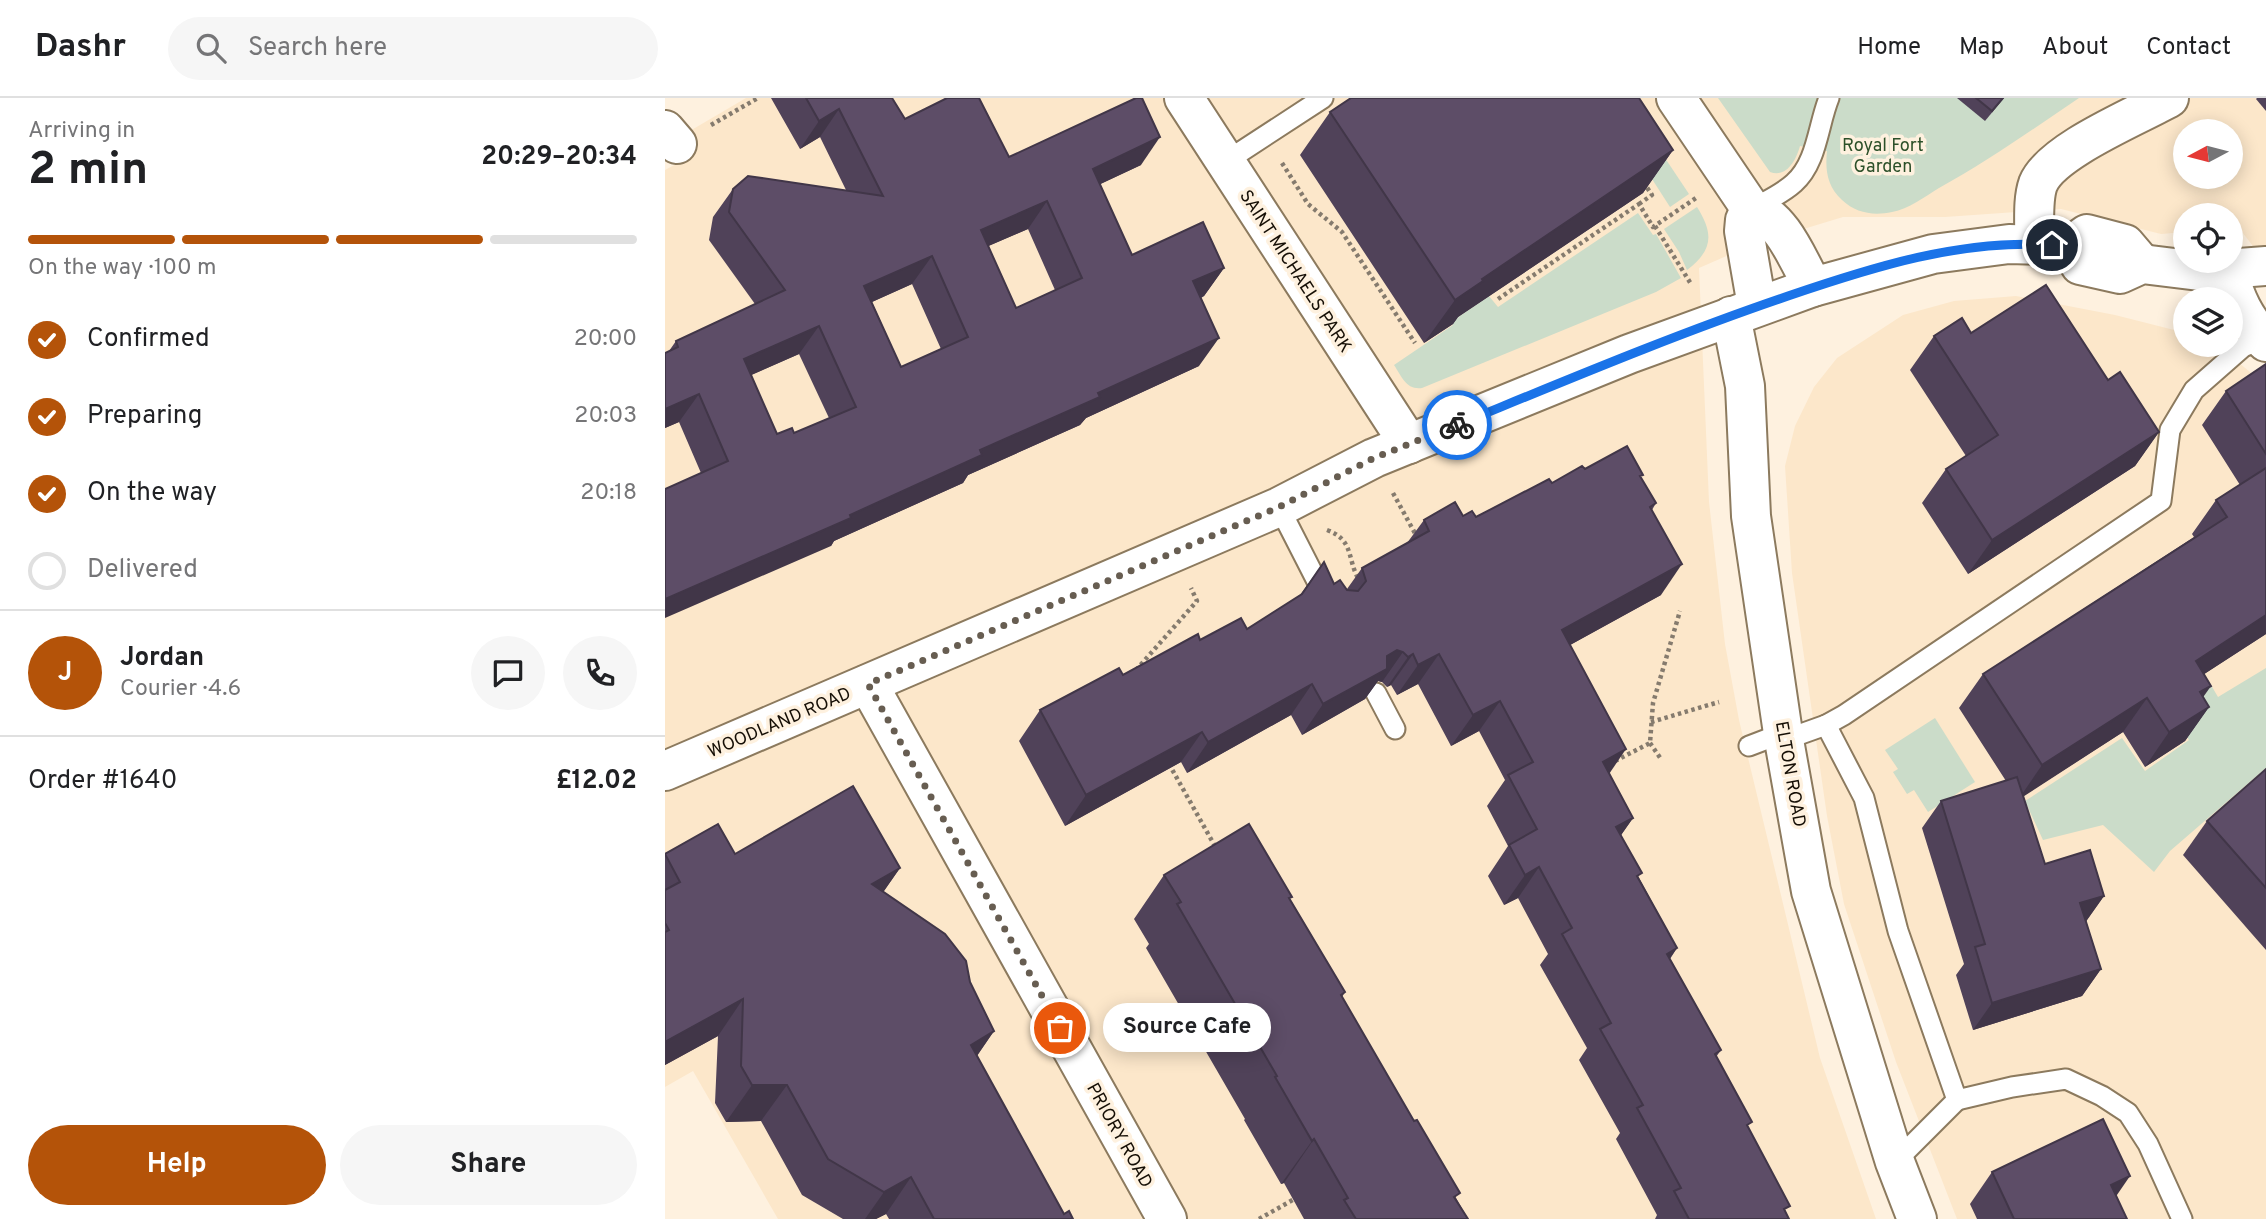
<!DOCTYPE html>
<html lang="en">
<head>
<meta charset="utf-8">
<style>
  :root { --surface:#fff; --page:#f6f6f6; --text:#202124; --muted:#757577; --line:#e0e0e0; --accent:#b45309 }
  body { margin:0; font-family:Overpass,sans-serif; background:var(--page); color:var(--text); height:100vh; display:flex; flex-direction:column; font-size:26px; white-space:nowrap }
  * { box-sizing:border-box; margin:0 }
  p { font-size:23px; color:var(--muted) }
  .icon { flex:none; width:38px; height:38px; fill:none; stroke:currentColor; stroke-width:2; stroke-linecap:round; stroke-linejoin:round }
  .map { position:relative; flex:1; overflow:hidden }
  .panel { display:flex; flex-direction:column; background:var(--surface); width:665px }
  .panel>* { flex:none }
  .needle { width:46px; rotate:263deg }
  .fabs { position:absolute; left:1508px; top:21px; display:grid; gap:14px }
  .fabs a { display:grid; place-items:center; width:70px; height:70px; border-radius:50%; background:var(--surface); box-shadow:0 4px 18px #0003; font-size:35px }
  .pin { position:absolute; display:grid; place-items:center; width:60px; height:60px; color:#fff; margin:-30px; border:4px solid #fff; border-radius:50%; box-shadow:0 2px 7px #0007 }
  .courier { position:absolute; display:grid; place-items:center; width:70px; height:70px; margin:-35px; border:5px solid #1a73e8; border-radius:50%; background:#fff; color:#222; box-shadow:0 2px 9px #0007 }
  .bubble { position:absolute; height:49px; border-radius:24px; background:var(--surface); box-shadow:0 4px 18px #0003; font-size:23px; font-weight:700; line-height:49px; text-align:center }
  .overview em { font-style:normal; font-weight:700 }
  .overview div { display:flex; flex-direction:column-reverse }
  .overview { display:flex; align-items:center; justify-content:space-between; height:119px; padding:0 28px }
  h1 { font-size:46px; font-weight:700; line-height:52px }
  .bar { display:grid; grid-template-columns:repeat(4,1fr); gap:10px 7px; align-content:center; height:84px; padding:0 28px }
  .bar i { height:9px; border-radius:5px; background:var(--line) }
  .bar .current { background:var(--accent) }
  .bar p { grid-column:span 4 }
  .line { display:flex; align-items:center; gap:18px; padding:0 28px; border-top:2px solid var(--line) }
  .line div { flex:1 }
  .round { display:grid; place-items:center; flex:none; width:74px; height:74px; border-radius:37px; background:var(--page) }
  ol { padding:0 28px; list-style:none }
  li { display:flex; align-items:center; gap:21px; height:77px }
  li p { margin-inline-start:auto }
  li .icon { padding:7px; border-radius:50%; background:var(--accent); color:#fff; stroke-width:4 }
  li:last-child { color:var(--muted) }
  li i { width:38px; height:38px; border:4px solid var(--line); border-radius:50% }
  .primary-button { display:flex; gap:14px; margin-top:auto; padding:14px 28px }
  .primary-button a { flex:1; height:80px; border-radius:42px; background:var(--accent); color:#fff; font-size:28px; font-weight:700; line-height:80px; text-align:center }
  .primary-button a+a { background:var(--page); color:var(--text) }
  header { display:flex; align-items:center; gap:42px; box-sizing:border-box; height:98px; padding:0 35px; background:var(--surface); border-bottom:2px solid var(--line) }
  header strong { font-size:33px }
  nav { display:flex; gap:38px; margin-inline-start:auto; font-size:24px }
  .search { width:490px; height:63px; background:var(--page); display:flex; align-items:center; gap:18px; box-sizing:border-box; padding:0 24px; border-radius:38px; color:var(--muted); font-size:26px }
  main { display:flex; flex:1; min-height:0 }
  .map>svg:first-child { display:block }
</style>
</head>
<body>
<header>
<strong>Dashr</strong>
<div class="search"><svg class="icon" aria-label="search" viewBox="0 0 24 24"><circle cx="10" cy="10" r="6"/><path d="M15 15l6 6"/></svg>Search here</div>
<nav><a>Home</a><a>Map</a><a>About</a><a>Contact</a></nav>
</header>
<main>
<section class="panel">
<div class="overview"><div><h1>2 min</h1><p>Arriving in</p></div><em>20:29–20:34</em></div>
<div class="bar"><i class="current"></i><i class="current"></i><i class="current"></i><i></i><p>On the way · 100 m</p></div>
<ol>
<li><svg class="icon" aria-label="check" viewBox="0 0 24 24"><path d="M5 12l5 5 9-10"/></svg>Confirmed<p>20:00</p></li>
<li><svg class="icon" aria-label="check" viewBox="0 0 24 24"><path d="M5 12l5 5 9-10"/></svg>Preparing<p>20:03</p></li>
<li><svg class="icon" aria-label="check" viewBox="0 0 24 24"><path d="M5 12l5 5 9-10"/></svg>On the way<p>20:18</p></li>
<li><i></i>Delivered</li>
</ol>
<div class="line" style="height:126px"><b class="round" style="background:var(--accent);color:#fff">J</b><div><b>Jordan</b><p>Courier · 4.6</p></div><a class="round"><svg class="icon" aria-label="chat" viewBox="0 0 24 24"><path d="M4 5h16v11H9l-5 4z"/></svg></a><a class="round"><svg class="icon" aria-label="phone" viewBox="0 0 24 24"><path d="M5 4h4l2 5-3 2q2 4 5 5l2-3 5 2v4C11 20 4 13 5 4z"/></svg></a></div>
<div class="line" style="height:91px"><div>Order #1640</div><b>£12.02</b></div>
<div class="primary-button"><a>Help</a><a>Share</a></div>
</section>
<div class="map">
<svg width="1601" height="1121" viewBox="0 0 1601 1121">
  <rect width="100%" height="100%" fill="#fef1df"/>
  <g fill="#fce7ca" fill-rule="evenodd">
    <path d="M81,0h1520v165l-27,-35h-8v-13h-45v17l-25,2 -100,-25 -116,8h-102l-89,27 -55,24 10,234 16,142 14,76 81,338 56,161h-1098l-85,-148 -28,16v-917l28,-15 -10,-20zM1521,33h45v46h-45z"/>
    <polygon points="1351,198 1450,217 1521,235 1521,247 1552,247 1601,287 1601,1121 1292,1121 1231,964 1179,806 1162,718 1127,475 1120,368 1130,328 1149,289 1172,260 1238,217 1289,203"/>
  </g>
  <g fill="#cbdcc9">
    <polygon points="935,0 960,0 1024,96 1005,109"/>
    <path d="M1053,0h361c-46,31 -91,63 -140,90 -15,9 -30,21 -47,24 -19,4 -36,1 -50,-12 -15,-14 -17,-30 -15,-49l-27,-5c-4,14 -13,32 -30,26z"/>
    <path d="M1032,109c17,27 16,43 -10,63l-8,-18 -15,-23z"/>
    <path d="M973,115l15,22 3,-1 25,44 -25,14 -234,96c-16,2 -20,-11 -28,-23l59,-40 -2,-3 38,-26 9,11z"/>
    <polygon points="1601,570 1601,670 1505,753 1489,774 1438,727 1378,742 1360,703 1457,640 1480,673 1524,642 1515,629 1543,582 1553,599"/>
    <polygon points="1270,620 1310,684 1263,714 1249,692 1242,696 1228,674 1233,671 1220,652"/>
  </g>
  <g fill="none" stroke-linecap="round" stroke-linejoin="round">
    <g stroke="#8c7a5e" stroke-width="23">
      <g id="service">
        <polyline points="560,64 658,0"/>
        <path d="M1087,111c14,-8 30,-15 42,-26 23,-20 24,-58 35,-85"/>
        <polyline points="614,409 660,499"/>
        <polyline points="711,595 730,631"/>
        <polyline points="1161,627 1199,700 1233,833 1292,1002 1347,989 1401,981 1437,998 1463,1015 1483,1046 1517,1121"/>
        <polyline points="1119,642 1161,627 1179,617 1496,403 1505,332 1529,292 1578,249 1598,241"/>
        <polyline points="1084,648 1118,635"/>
        <polyline points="1230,1064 1292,1002"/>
      </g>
    </g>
    <g stroke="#8c7a5e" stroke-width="42">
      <g id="minor">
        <polyline points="519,0 744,346"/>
        <path d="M1011,0l75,111c30,5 48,53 62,78"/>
        <polyline points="0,32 12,46"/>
        <polyline points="1086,111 1080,122 1079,133 1092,208"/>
        <path d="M1369,146c1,-19 -2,-43 4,-60 13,-33 99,-68 131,-86"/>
        <path d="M1562,171c9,31 17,49 39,73"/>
        <polyline points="1066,218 1080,288 1086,418 1119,642 1146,793 1230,1064 1252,1121"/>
        <polyline points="203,586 502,1121"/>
      </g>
    </g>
    <g stroke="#8c7a5e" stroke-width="42">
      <g id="tertiary">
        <polyline points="1405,148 1415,167 1455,176 1477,166 1534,173 1601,168"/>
        <polyline points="0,673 614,409 709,360 964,256 1148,189 1268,156 1344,146 1405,148 1422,136 1460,146 1477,166"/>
      </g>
    </g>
    <g stroke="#857b6e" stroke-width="4.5" stroke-dasharray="3.5 3.5" stroke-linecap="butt">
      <polyline points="46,27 93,0"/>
      <polyline points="617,65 643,106 677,134 750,245"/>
      <polyline points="974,106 987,97 979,85"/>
      <polyline points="990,128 1026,186"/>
      <polyline points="833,201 974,106 988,129 1031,100"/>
      <polyline points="728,395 752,439"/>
      <path d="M662,432c27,10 20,28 31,48"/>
      <polyline points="471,572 532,503 526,490"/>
      <polyline points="986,624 1054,604"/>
      <polyline points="985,645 996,661"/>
      <polyline points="950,663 985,645 988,605 1015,513"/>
      <polyline points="504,666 551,750"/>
      <polyline points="594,1121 633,1099"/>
    </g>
    <use href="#service" stroke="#fff" stroke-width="19"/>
    <use href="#minor" stroke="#fff" stroke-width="38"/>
    <use href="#tertiary" stroke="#fff" stroke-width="38"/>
  </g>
  <g fill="#504259" fill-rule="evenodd">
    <path d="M106,0h121l13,21 104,38 132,8 -41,19 32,71 92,13 -20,28 -3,2 -2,68 -113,52 -6,7 -112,50 -5,8 -129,58 -3,5 -130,-73 -22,-51 -14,6v-75l4,-2 7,-10 79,-37 -46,-64 4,-23 20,-28 113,1 -26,-53 -20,12zM363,131l27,61 -39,18 -28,-62zM247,186l29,65 -40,18 -29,-65zM134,256l30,64 -35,15 -17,1 -26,-59z"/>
    <polygon points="1292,0 1339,0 1320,23"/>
    <polygon points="1592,0 1601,0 1601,13 1591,1"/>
    <polygon points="665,14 1008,52 978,95 793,219 788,226 759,245 635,57"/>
    <polygon points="1306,235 1443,282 1494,334 1470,368 1303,476 1257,405 1281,371 1301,358 1245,272 1269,238"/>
    <polygon points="1601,266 1601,536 1539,576 1538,599 1544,609 1520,643 1480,669 1458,634 1358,698 1380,766 1439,798 1421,823 1436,871 1417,898 1308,932 1291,877 1299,866 1257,730 1276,703 1341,683 1294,610 1318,576 1529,439 1527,436 1551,402 1575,387 1537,327 1561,293"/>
    <polygon points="920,371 976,380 991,405 987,412 996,497 905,547 944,676 968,720 956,737 974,780 1012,850 1005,861 1056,952 1051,959 1124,1121 990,1121 992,1117 951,1041 955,1035 914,962 922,950 875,867 883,856 853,800 839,807 823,778 843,748 822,708 840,682 814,633 786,648 753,586 732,597 726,587 722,589 717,584 713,583 700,601 637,637 626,617 522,675 516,664 400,728 354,643 375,612 458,577 535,542 582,531 635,497 659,464 669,486 682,491 697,470 742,445 759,422 798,418 811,419"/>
    <polygon points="1601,671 1601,852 1518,757 1542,723"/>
    <polygon points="0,756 70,756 235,770 218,794 305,884 329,933 312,958 399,1116 408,1121 224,1121 221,1116 211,1121 178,1121 137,1097 96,1023 61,1024 50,1005 53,938 0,967"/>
    <polygon points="499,777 625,801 680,894 677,899 803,1121 639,1121 619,1085 616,1086 579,1022 580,1021 481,850 484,846 469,821"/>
    <polygon points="1327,1074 1451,1098 1462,1121 1312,1121 1305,1106"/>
  </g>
  <g fill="#413648">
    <polygon points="174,11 155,39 135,51 154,23"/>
    <polygon points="495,39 476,67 408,99 428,71"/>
    <polygon points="1008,52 978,95 793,219 788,226 759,245 790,202 817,181"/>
    <polygon points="382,103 363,131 296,160 316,132"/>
    <polygon points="267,158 247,186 180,216 199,188"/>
    <polygon points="559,170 539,198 509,212 528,183"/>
    <polygon points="154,228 134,256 59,289 79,261"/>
    <polygon points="554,240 534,268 421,320 415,327 303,377 298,385 169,443 166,448 0,520 0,501 185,417 433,295"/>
    <polygon points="34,296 14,324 0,330 0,311"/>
    <polygon points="1494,334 1470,368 1303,476 1327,442"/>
    <polygon points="1017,466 996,497 876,563 897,532"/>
    <polygon points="1601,517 1601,536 1507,597 1531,563"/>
    <polygon points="732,552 738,554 717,584 713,583 700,601 637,637 658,606 722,558"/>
    <polygon points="748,556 726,587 722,589 743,559"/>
    <polygon points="774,556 753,586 732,597 753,567"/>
    <polygon points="647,586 626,617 522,675 543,644"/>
    <polygon points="1546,588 1522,622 1535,594"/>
    <polygon points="1482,600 1458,634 1353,702 1377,667"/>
    <polygon points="835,603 814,633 786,648 808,617"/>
    <polygon points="1544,609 1520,643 1480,669 1504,634"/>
    <polygon points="537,634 516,664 400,728 421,697"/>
    <polygon points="961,651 940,682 938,664"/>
    <polygon points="968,720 947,750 951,729"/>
    <polygon points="874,769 853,800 839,807 860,777"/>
    <polygon points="235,770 210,806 207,786"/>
    <polygon points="1439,798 1420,825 1415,805"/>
    <polygon points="1012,850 991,880 1002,856"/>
    <polygon points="1436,871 1417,898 1308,932 1327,905"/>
    <polygon points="78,901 53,938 0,967 0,944"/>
    <polygon points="329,933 304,969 306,947"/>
    <polygon points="87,987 122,987 96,1023 61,1024"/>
    <polygon points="649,1041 619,1085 616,1086 647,1043"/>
    <polygon points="1465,1078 1443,1110 1446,1087"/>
    <polygon points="246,1079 221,1116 211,1121 200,1121 219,1094"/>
  </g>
  <g fill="#5d4d67" stroke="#413648" stroke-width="2" fill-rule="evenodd">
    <path d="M141,0h86l13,21 42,-21h32l30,59 127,-59h6l18,39 -67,32 39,86 71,-33 21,46 -31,13 26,57 -121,55 2,4 -120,53 2,5 -132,60 1,3 -186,81v-110l63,-28 -29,-67 -34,15v-56l13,-6 -2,-6 109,-51 -56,-78 4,-23 15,-13 135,20 -44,-87 -20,12zM382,103l35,77 -66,30 -35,-78zM267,158l36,81 -67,30 -37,-81zM154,228l37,81 -62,26 -2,-5 -15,6 -33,-75z"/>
    <polygon points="686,0 974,0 1008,52 817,181 818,183 790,202 665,14"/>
    <polygon points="1311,0 1338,0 1327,13"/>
    <polygon points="1381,187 1443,282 1455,274 1494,334 1327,442 1281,371 1333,337 1269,238 1297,220 1306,235"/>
    <polygon points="1601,266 1601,356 1561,293"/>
    <polygon points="962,348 978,377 975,378 991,405 985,409 1017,466 897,532 961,651 938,664 968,720 951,729 977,775 972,778 1012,850 1002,856 1056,952 1050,956 1087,1024 1082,1027 1125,1108 1119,1111 1124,1121 1024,1121 1009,1093 1016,1090 972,1010 978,1007 935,931 946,925 897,836 907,830 874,769 860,777 844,747 872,731 843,677 868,664 835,603 808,617 774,556 753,567 748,556 743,559 738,554 732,552 722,558 722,571 658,606 647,586 543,644 537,634 421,697 375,612 454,570 458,577 533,536 535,542 576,520 582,531 637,496 659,464 669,486 675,482 682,492 693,493 701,483 697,470 764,433 759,422 790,404 798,418 807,413 811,419 884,381 887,385 917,368 920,371"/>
    <polygon points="1601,370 1601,517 1531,563 1546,588 1535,594 1544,609 1504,634 1482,600 1377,667 1318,576 1562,419 1551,402"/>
    <polygon points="1601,671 1601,790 1542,723"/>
    <polygon points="1352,679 1380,766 1425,752 1439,798 1415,805 1436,871 1327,905 1310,849 1320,846 1276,703"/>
    <polygon points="188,688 235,770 207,786 280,836 301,863 305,884 329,933 306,947 399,1116 404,1113 408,1121 269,1121 246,1079 219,1094 163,1061 122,987 87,987 76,968 78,901 0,944 0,834 4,832 0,825 0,792 15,784 0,756 53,726 70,756"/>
    <polygon points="584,726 627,799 624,800 680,894 676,897 749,1023 752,1022 795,1095 789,1099 803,1121 691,1121 679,1102 683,1100 649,1041 647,1043 610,979 612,978 512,806 516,804 499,777"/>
    <polygon points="1438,1021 1465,1078 1446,1087 1462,1121 1349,1121 1327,1074"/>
  </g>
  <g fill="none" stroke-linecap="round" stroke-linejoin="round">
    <polyline stroke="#675d51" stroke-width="7" stroke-dasharray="0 12.6" points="395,930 203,586 614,409 709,360 792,327"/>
    <path stroke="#1a73e8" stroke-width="9" d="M792,327c110,-45 219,-91 331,-129 85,-29 173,-57 264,-51"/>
  </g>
  <g text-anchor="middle" stroke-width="7" stroke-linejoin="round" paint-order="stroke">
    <g font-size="18" fill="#2c5029" stroke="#fef1df">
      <text x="1218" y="53">Royal Fort<tspan x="1218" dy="21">Garden</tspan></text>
    </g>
    <g font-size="18" fill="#150e05" stroke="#fef1df">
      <text transform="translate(631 173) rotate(57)" y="6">SAINT MICHAELS PARK</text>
      <text transform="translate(114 624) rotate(-23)" y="6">WOODLAND ROAD</text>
      <text transform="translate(1126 676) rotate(80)" y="6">ELTON ROAD</text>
      <text transform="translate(455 1037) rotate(61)" y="6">PRIORY ROAD</text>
    </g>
  </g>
</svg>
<div class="fabs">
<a><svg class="needle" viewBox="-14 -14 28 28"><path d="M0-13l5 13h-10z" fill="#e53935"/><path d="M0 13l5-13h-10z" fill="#757577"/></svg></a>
<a><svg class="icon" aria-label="locate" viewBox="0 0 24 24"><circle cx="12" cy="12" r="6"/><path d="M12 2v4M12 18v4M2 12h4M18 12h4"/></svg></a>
<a><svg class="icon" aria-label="layers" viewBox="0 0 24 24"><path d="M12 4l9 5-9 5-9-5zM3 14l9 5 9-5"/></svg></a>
</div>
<div class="pin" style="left:395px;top:930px;background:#ea580c"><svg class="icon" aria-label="bag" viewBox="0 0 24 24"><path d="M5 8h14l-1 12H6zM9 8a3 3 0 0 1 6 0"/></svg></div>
<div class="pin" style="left:1387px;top:147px;background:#1f2937"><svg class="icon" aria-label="home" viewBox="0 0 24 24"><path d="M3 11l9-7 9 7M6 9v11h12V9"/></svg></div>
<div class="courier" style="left:792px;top:327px"><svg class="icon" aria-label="bike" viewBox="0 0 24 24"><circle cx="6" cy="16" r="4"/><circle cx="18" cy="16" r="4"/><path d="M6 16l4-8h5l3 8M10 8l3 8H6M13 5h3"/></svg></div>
<div class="bubble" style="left:438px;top:905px;width:168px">Source Cafe</div>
</div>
</main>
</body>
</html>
